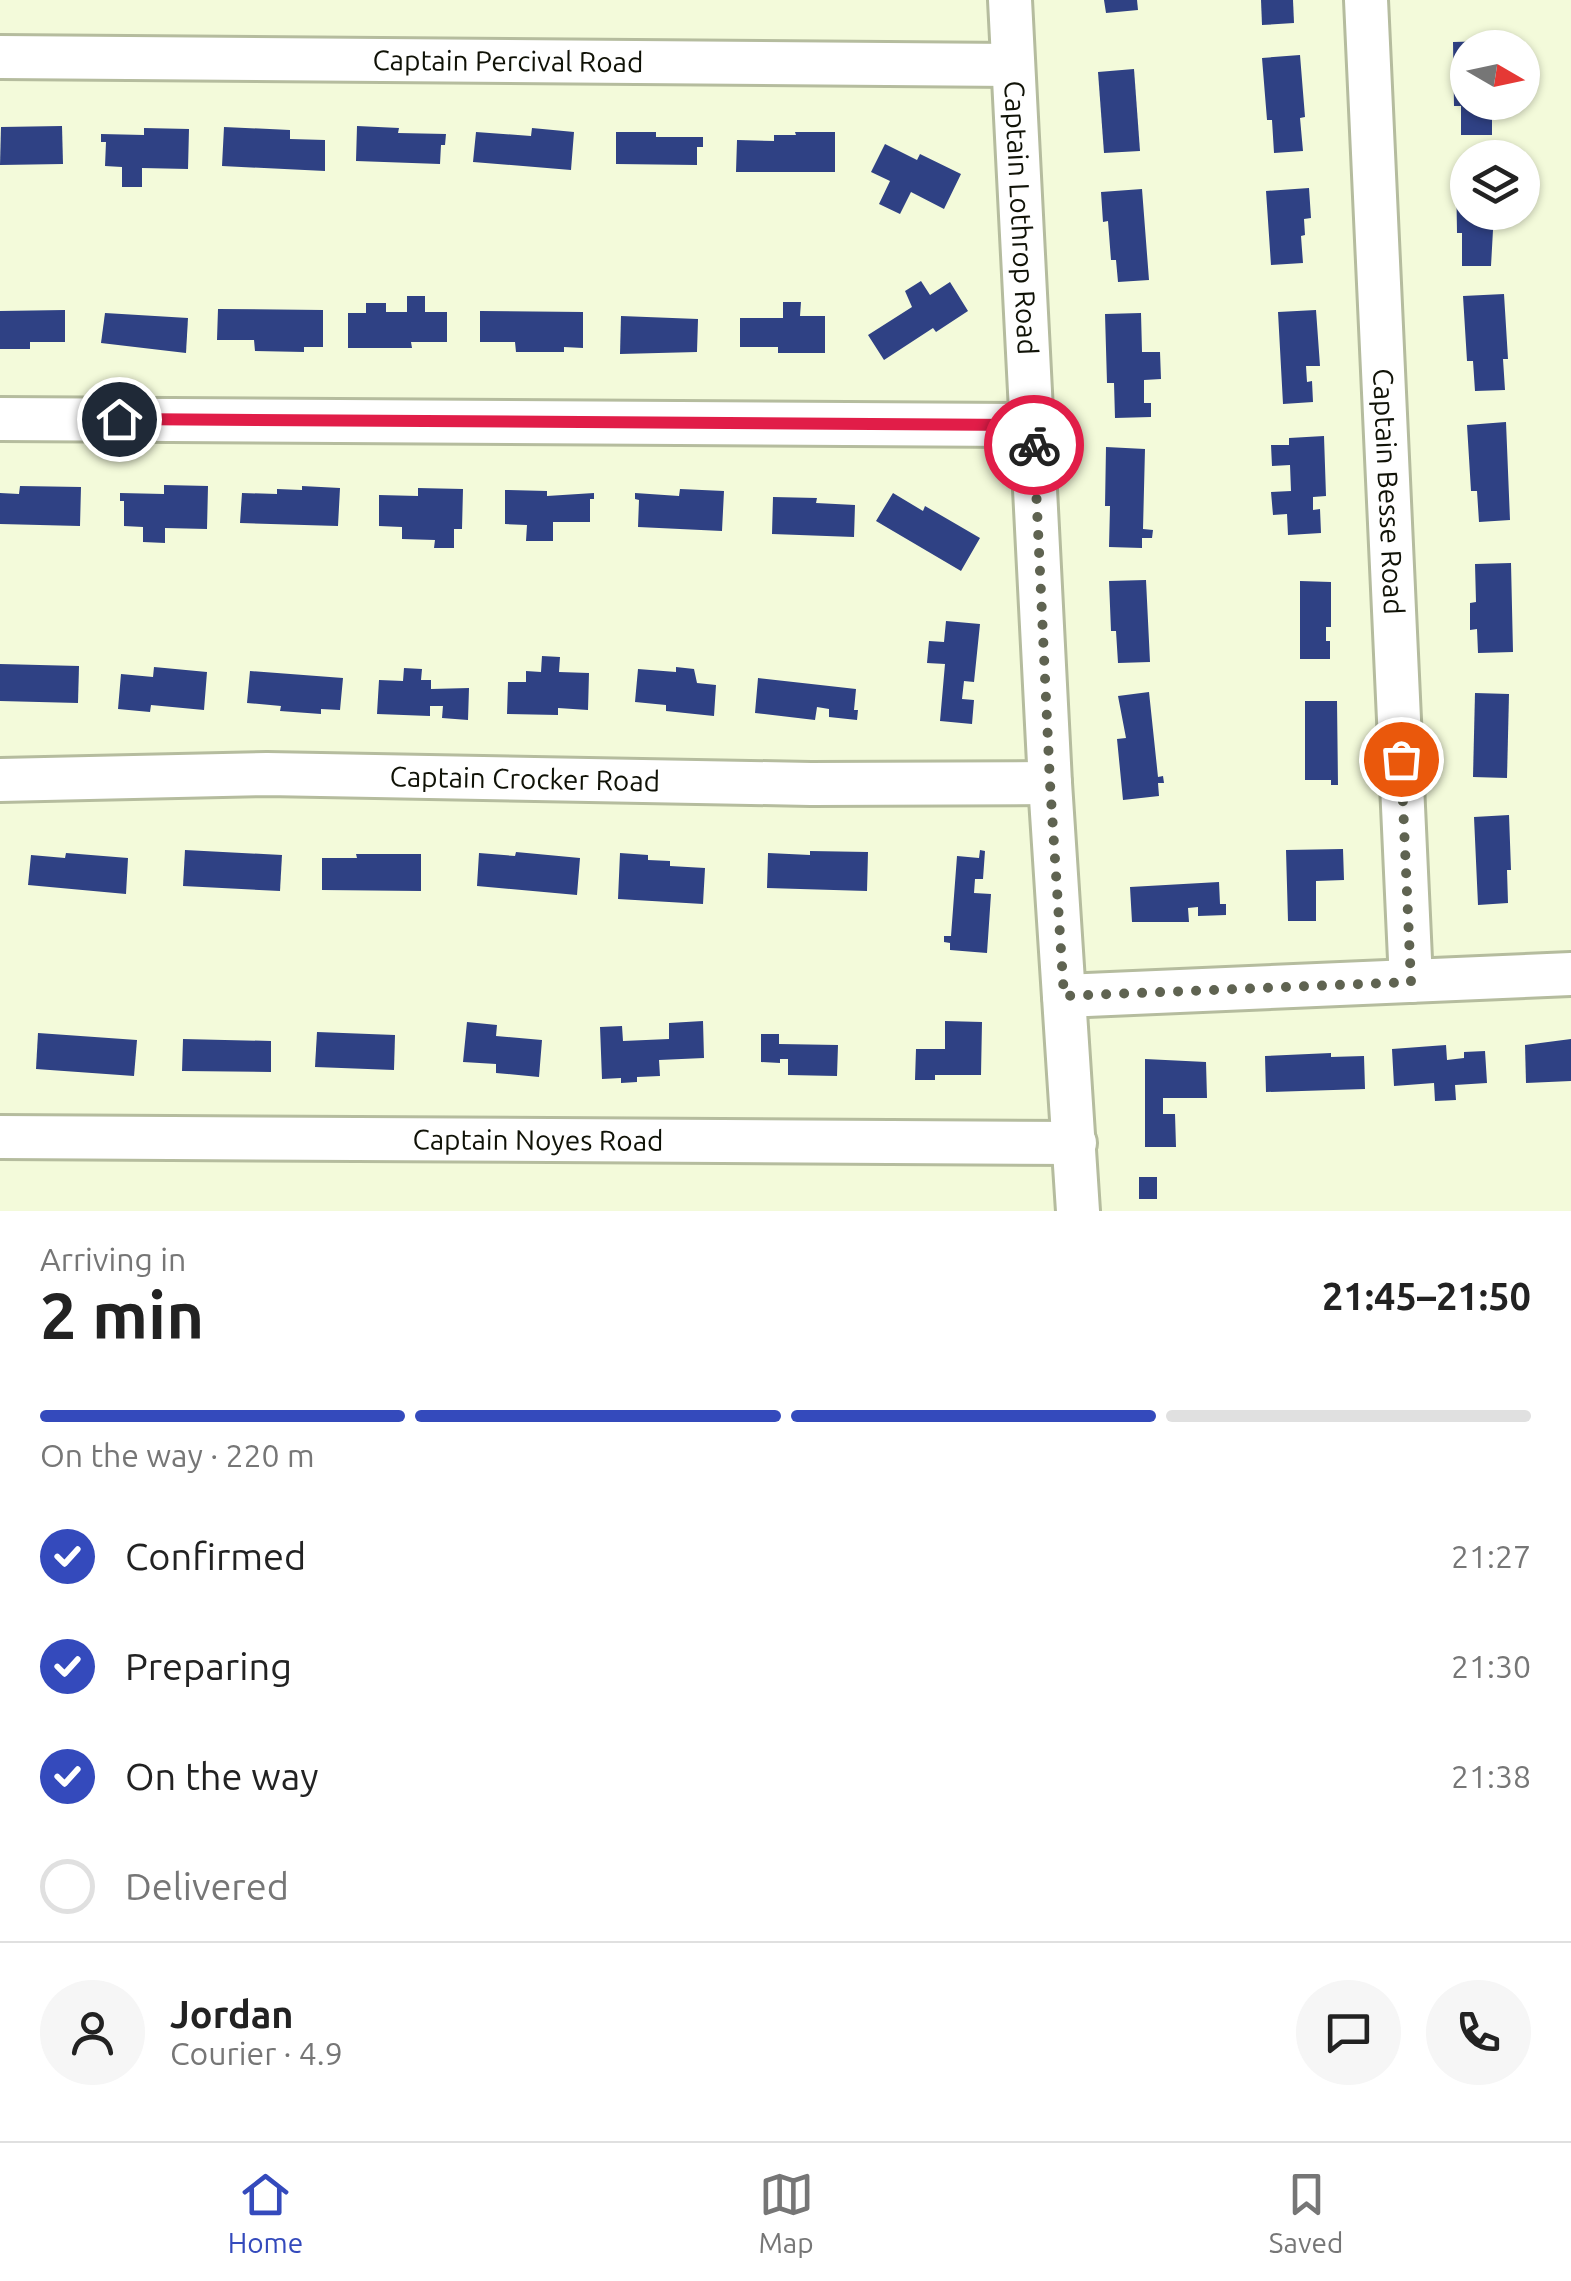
<!DOCTYPE html>
<html lang="en">
<head>
<meta charset="utf-8">
<style>
  :root { --surface:#fff; --page:#f6f6f6; --text:#222; --muted:#767676; --line:#e0e0e0; --accent:#344abc }
  body { margin:0; font-family:Ubuntu,sans-serif; background:var(--page); color:var(--text); height:100vh; display:flex; flex-direction:column; font-size:38px; white-space:nowrap }
  * { box-sizing:border-box; margin:0 }
  p { font-size:32px; color:var(--muted) }
  .icon { flex:none; width:55px; height:55px; fill:none; stroke:currentColor; stroke-width:2; stroke-linecap:round; stroke-linejoin:round }
  .map { position:relative; height:1211px; overflow:hidden }
  .details { display:flex; flex-direction:column; background:var(--surface); flex:1 }
  .details>* { flex:none }
  .needle { width:65px; rotate:99deg }
  .tools { position:absolute; left:1450px; top:30px; display:grid; gap:20px }
  .tools a { display:grid; place-items:center; width:90px; height:90px; border-radius:50%; background:var(--surface); box-shadow:0 2px 8px #0004; font-size:50px }
  .pin { position:absolute; display:grid; place-items:center; width:85px; height:85px; color:#fff; margin:-42px; border:5px solid #fff; border-radius:50%; box-shadow:0 2px 10px #0007 }
  .courier { position:absolute; display:grid; place-items:center; width:100px; height:100px; margin:-50px; border:8px solid #e11d48; border-radius:50%; background:#fff; color:#222; box-shadow:0 2px 12px #0007 }
  .summary em { font-style:normal; font-weight:700 }
  .summary div { display:flex; flex-direction:column-reverse }
  .summary { display:flex; align-items:center; justify-content:space-between; height:170px; padding:0 40px }
  h1 { font-size:65px; font-weight:700; line-height:75px }
  .bar { display:grid; grid-template-columns:repeat(4,1fr); gap:15px 10px; align-content:center; height:120px; padding:0 40px }
  .bar i { height:12px; border-radius:8px; background:var(--line) }
  .bar .selected { background:var(--accent) }
  .bar p { grid-column:span 4 }
  .line { display:flex; align-items:center; gap:25px; padding:0 40px; border-top:2px solid var(--line) }
  .line div { flex:1 }
  .round { display:grid; place-items:center; flex:none; width:105px; height:105px; border-radius:52px; background:var(--page) }
  ol { padding:0 40px; list-style:none }
  li { display:flex; align-items:center; gap:30px; height:110px }
  li p { margin-inline-start:auto }
  li .icon { padding:10px; border-radius:50%; background:var(--accent); color:#fff; stroke-width:4 }
  li:last-child { color:var(--muted) }
  li i { width:55px; height:55px; border:5px solid var(--line); border-radius:50% }
  .tab-bar { display:flex; justify-content:space-around; align-items:center; height:140px; border-top:2px solid var(--line); background:var(--surface); font-size:28px; color:var(--muted) }
  .tab-bar a { display:grid; justify-items:center; gap:5px }
  .tab-bar .selected { color:var(--accent) }
  .map>svg:first-child { display:block }
</style>
</head>
<body>
<div class="map">
<svg width="1571" height="1211" viewBox="0 0 1571 1211">
  <rect width="100%" height="100%" fill="#f3fada"/>
  <g fill="#2f4184">
    <polygon points="1104,0 1137,0 1138,10 1106,13"/>
    <polygon points="1261,0 1293,0 1294,23 1262,25"/>
    <polygon points="1491,41 1491,48 1468,48 1468,102 1492,102 1492,135 1461,135 1461,106 1454,106 1453,42"/>
    <polygon points="1300,55 1305,117 1300,118 1303,151 1274,153 1272,120 1267,120 1262,58"/>
    <polygon points="1134,69 1140,151 1104,153 1098,72"/>
    <polygon points="62,126 63,164 0,165 1,127"/>
    <polygon points="357,126 399,128 398,133 446,134 445,145 441,145 440,164 356,161"/>
    <polygon points="224,127 290,130 290,139 325,140 325,171 222,166"/>
    <polygon points="144,128 189,129 188,169 142,168 142,187 122,187 122,167 105,166 106,142 101,142 101,134 144,135"/>
    <polygon points="532,128 574,132 571,170 473,162 476,132 531,136"/>
    <polygon points="616,132 656,132 656,137 703,137 703,147 697,147 697,165 616,164"/>
    <polygon points="795,132 835,132 835,172 736,172 737,140 774,141 774,135 796,135"/>
    <polygon points="885,144 917,160 920,154 961,174 944,209 911,192 900,214 879,204 890,181 871,172"/>
    <polygon points="1456,168 1468,168 1468,212 1494,212 1491,266 1462,266 1462,233 1457,233"/>
    <polygon points="1309,188 1311,218 1304,219 1305,235 1301,236 1303,263 1271,265 1266,191"/>
    <polygon points="1142,189 1149,280 1118,282 1116,260 1111,260 1108,221 1103,222 1101,192"/>
    <polygon points="921,281 930,295 950,282 968,311 936,332 933,328 884,360 868,335 912,307 905,291"/>
    <polygon points="1504,294 1508,359 1503,359 1505,390 1475,391 1473,361 1467,361 1463,296"/>
    <polygon points="407,296 425,296 425,312 447,312 447,342 411,342 412,348 348,348 348,313 366,313 366,303 386,303 386,312 407,312"/>
    <polygon points="783,302 801,302 800,316 825,316 825,353 778,353 778,347 740,347 740,318 783,318"/>
    <polygon points="218,309 323,310 323,347 304,347 304,352 255,351 254,340 217,340"/>
    <polygon points="65,310 65,342 30,342 30,349 0,349 0,311"/>
    <polygon points="1316,310 1320,366 1306,366 1307,382 1312,381 1313,402 1283,404 1278,312"/>
    <polygon points="480,311 583,312 583,348 564,347 564,352 516,352 515,342 480,342"/>
    <polygon points="105,313 188,318 186,353 101,343"/>
    <polygon points="1141,313 1142,352 1160,352 1161,379 1144,380 1144,403 1151,403 1151,417 1115,418 1114,383 1107,383 1105,314"/>
    <polygon points="621,316 698,319 697,352 620,354"/>
    <polygon points="1506,422 1510,520 1479,522 1477,491 1471,491 1467,425"/>
    <polygon points="1324,436 1326,496 1313,497 1313,510 1320,509 1321,533 1288,535 1287,514 1273,515 1271,492 1291,491 1290,465 1272,466 1271,445 1289,445 1289,438"/>
    <polygon points="1106,447 1145,449 1143,529 1153,530 1152,538 1142,538 1142,548 1109,547 1110,506 1105,506"/>
    <polygon points="164,485 208,486 207,529 165,528 165,543 143,542 143,527 124,526 124,501 120,501 120,493 164,494"/>
    <polygon points="20,486 81,487 80,526 0,524 0,493 19,494"/>
    <polygon points="302,486 340,488 338,526 240,523 242,493 277,494 277,489 302,490"/>
    <polygon points="418,488 463,489 462,529 454,529 454,548 434,548 435,540 402,539 402,527 379,526 379,495 418,496"/>
    <polygon points="680,489 724,491 722,531 638,527 639,500 635,499 635,493 679,496"/>
    <polygon points="505,490 547,491 547,496 594,493 594,499 590,499 590,522 553,522 553,541 526,541 527,525 505,524"/>
    <polygon points="893,493 923,511 925,506 980,538 961,571 876,521"/>
    <polygon points="773,497 817,498 816,503 855,505 854,537 772,534"/>
    <polygon points="1511,563 1513,652 1478,653 1477,629 1470,630 1470,603 1476,602 1475,564"/>
    <polygon points="1146,580 1150,662 1118,663 1116,631 1111,631 1109,581"/>
    <polygon points="1300,581 1331,582 1331,627 1326,627 1326,641 1330,641 1330,659 1300,659"/>
    <polygon points="946,621 980,624 974,682 964,681 962,699 974,700 972,724 940,721 945,664 927,663 929,641 944,642"/>
    <polygon points="542,656 560,657 559,672 589,673 588,710 558,708 558,715 507,714 508,682 526,682 526,671 541,672"/>
    <polygon points="0,664 79,666 78,703 0,701"/>
    <polygon points="154,667 207,672 204,710 151,705 150,712 118,709 121,674 153,677"/>
    <polygon points="676,667 694,669 697,683 716,685 714,716 666,711 666,705 635,702 638,669 676,672"/>
    <polygon points="404,668 422,669 421,680 431,680 431,689 469,688 468,720 442,718 443,706 430,706 430,716 377,714 379,680 403,681"/>
    <polygon points="250,671 343,678 340,710 321,709 321,714 280,711 281,706 247,703"/>
    <polygon points="758,678 856,689 854,710 858,710 857,720 829,717 829,709 817,707 815,720 755,713"/>
    <polygon points="1149,692 1158,777 1163,776 1164,783 1158,783 1159,796 1123,800 1117,739 1126,738 1118,696"/>
    <polygon points="1475,693 1509,694 1507,778 1473,777"/>
    <polygon points="1305,701 1337,701 1338,785 1331,785 1331,780 1305,780"/>
    <polygon points="1509,815 1511,870 1507,870 1508,903 1478,905 1474,817"/>
    <polygon points="1343,849 1344,880 1316,881 1316,921 1288,921 1286,850"/>
    <polygon points="185,850 282,855 280,891 183,886"/>
    <polygon points="980,850 985,851 983,879 975,879 974,893 991,894 987,953 950,950 950,943 944,942 944,936 951,936 957,856 979,858"/>
    <polygon points="810,851 868,852 867,891 767,888 768,853 810,855"/>
    <polygon points="516,852 580,858 577,895 477,886 479,853 515,856"/>
    <polygon points="66,853 128,858 126,894 28,885 31,855 65,858"/>
    <polygon points="620,853 648,855 648,860 670,861 670,866 705,868 703,904 618,899"/>
    <polygon points="356,854 421,854 421,891 322,890 322,858 357,858"/>
    <polygon points="1219,882 1220,904 1226,904 1226,915 1198,916 1198,907 1188,908 1189,922 1132,922 1130,887"/>
    <polygon points="703,1021 704,1058 659,1060 660,1076 637,1077 637,1082 621,1083 621,1078 602,1079 600,1027 622,1026 623,1041 669,1039 669,1023"/>
    <polygon points="945,1021 982,1022 981,1075 935,1075 935,1080 915,1080 916,1049 945,1049"/>
    <polygon points="467,1022 497,1025 496,1036 542,1040 539,1077 496,1073 496,1064 463,1062"/>
    <polygon points="317,1032 395,1035 394,1070 315,1067"/>
    <polygon points="38,1033 137,1040 134,1076 36,1069"/>
    <polygon points="761,1034 779,1034 779,1044 838,1045 837,1076 788,1075 788,1059 780,1059 780,1063 761,1062"/>
    <polygon points="183,1039 271,1041 271,1072 182,1071"/>
    <polygon points="1571,1039 1571,1081 1526,1083 1525,1045"/>
    <polygon points="1446,1045 1447,1060 1464,1058 1464,1052 1485,1051 1487,1083 1455,1085 1456,1100 1435,1101 1434,1083 1394,1086 1392,1049"/>
    <polygon points="1331,1053 1331,1057 1364,1056 1365,1089 1266,1092 1265,1056"/>
    <polygon points="1145,1059 1206,1062 1207,1098 1163,1098 1163,1114 1175,1114 1176,1147 1145,1147"/>
    <rect x="1139" y="1177" width="18" height="22"/>
  </g>
  <g fill="none" stroke-linecap="round" stroke-linejoin="round">
    <g stroke="#b5bc9e" stroke-width="48">
      <g id="minor">
        <path id="s1" d="M1010,0l40,783 28,428"/>
        <path id="s2" d="M1366,0l45,981"/>
        <path id="s3" d="M0,57l1013,8"/>
        <polyline points="0,419 1033,425"/>
        <path id="s4" d="M0,780l267,-6 544,10 239,-1"/>
        <polyline points="1064,996 1571,974"/>
        <path id="s5" d="M0,1137l1075,6"/>
      </g>
    </g>
    <use href="#minor" stroke="#fff" stroke-width="42"/>
  </g>
  <g fill="none" stroke-linecap="round" stroke-linejoin="round">
    <polyline stroke="#5f6351" stroke-width="10" stroke-dasharray="0 18" points="1034,445 1050,783 1064,996 1411,982 1401,759"/>
    <polyline stroke="#e11d48" stroke-width="12" points="119,419 1033,425 1034,445"/>
  </g>
  <g text-anchor="middle" stroke-width="10" stroke-linejoin="round" paint-order="stroke">
    <g font-size="28" fill="#101207" stroke="#fff">
      <text dy="10" stroke="none"><textPath href="#s3" startOffset="508">Captain Percival Road</textPath></text>
      <text dy="10" stroke="none"><textPath href="#s1" startOffset="218">Captain Lothrop Road</textPath></text>
      <text dy="10" stroke="none"><textPath href="#s2" startOffset="492">Captain Besse Road</textPath></text>
      <text dy="10" stroke="none"><textPath href="#s4" startOffset="525">Captain Crocker Road</textPath></text>
      <text dy="10" stroke="none"><textPath href="#s5" startOffset="538">Captain Noyes Road</textPath></text>
    </g>
  </g>
</svg>
<div class="tools">
<a><svg class="needle" viewBox="-14 -14 28 28"><path d="M0-13l5 13h-10z" fill="#e53935"/><path d="M0 13l5-13h-10z" fill="#767676"/></svg></a>
<a><svg class="icon" aria-label="layers" viewBox="0 0 24 24"><path d="M12 4l9 5-9 5-9-5zM3 14l9 5 9-5"/></svg></a>
</div>
<div class="pin" style="left:1401px;top:759px;background:#ea580c"><svg class="icon" aria-label="bag" viewBox="0 0 24 24"><path d="M5 8h14l-1 12H6zM9 8a3 3 0 0 1 6 0"/></svg></div>
<div class="pin" style="left:119px;top:419px;background:#1f2937"><svg class="icon" aria-label="home" viewBox="0 0 24 24"><path d="M3 11l9-7 9 7M6 9v11h12V9"/></svg></div>
<div class="courier" style="left:1034px;top:445px"><svg class="icon" aria-label="bike" viewBox="0 0 24 24"><circle cx="6" cy="16" r="4"/><circle cx="18" cy="16" r="4"/><path d="M6 16l4-8h5l3 8M10 8l3 8H6M13 5h3"/></svg></div>
</div>
<section class="details">
<div class="summary"><div><h1>2 min</h1><p>Arriving in</p></div><em>21:45–21:50</em></div>
<div class="bar"><i class="selected"></i><i class="selected"></i><i class="selected"></i><i></i><p>On the way · 220 m</p></div>
<ol>
<li><svg class="icon" aria-label="check" viewBox="0 0 24 24"><path d="M5 12l5 5 9-10"/></svg>Confirmed<p>21:27</p></li>
<li><svg class="icon" aria-label="check" viewBox="0 0 24 24"><path d="M5 12l5 5 9-10"/></svg>Preparing<p>21:30</p></li>
<li><svg class="icon" aria-label="check" viewBox="0 0 24 24"><path d="M5 12l5 5 9-10"/></svg>On the way<p>21:38</p></li>
<li><i></i>Delivered</li>
</ol>
<div class="line" style="height:180px"><a class="round"><svg class="icon" aria-label="person" viewBox="0 0 24 24"><circle cx="12" cy="8" r="4"/><path d="M4 21q1-7 8-7t8 7"/></svg></a><div><b>Jordan</b><p>Courier · 4.9</p></div><a class="round"><svg class="icon" aria-label="chat" viewBox="0 0 24 24"><path d="M4 5h16v11H9l-5 4z"/></svg></a><a class="round"><svg class="icon" aria-label="phone" viewBox="0 0 24 24"><path d="M5 4h4l2 5-3 2q2 4 5 5l2-3 5 2v4C11 20 4 13 5 4z"/></svg></a></div>
</section>
<nav class="tab-bar">
<a class="selected"><svg class="icon" aria-label="home" viewBox="0 0 24 24"><path d="M3 11l9-7 9 7M6 9v11h12V9"/></svg>Home</a>
<a><svg class="icon" aria-label="map" viewBox="0 0 24 24"><path d="M3 6l6-2 6 2 6-2v14l-6 2-6-2-6 2zM9 4v14M15 6v14"/></svg>Map</a>
<a><svg class="icon" aria-label="saved" viewBox="0 0 24 24"><path d="M7 4h10v16l-5-4-5 4z"/></svg>Saved</a>
</nav>
</body>
</html>
